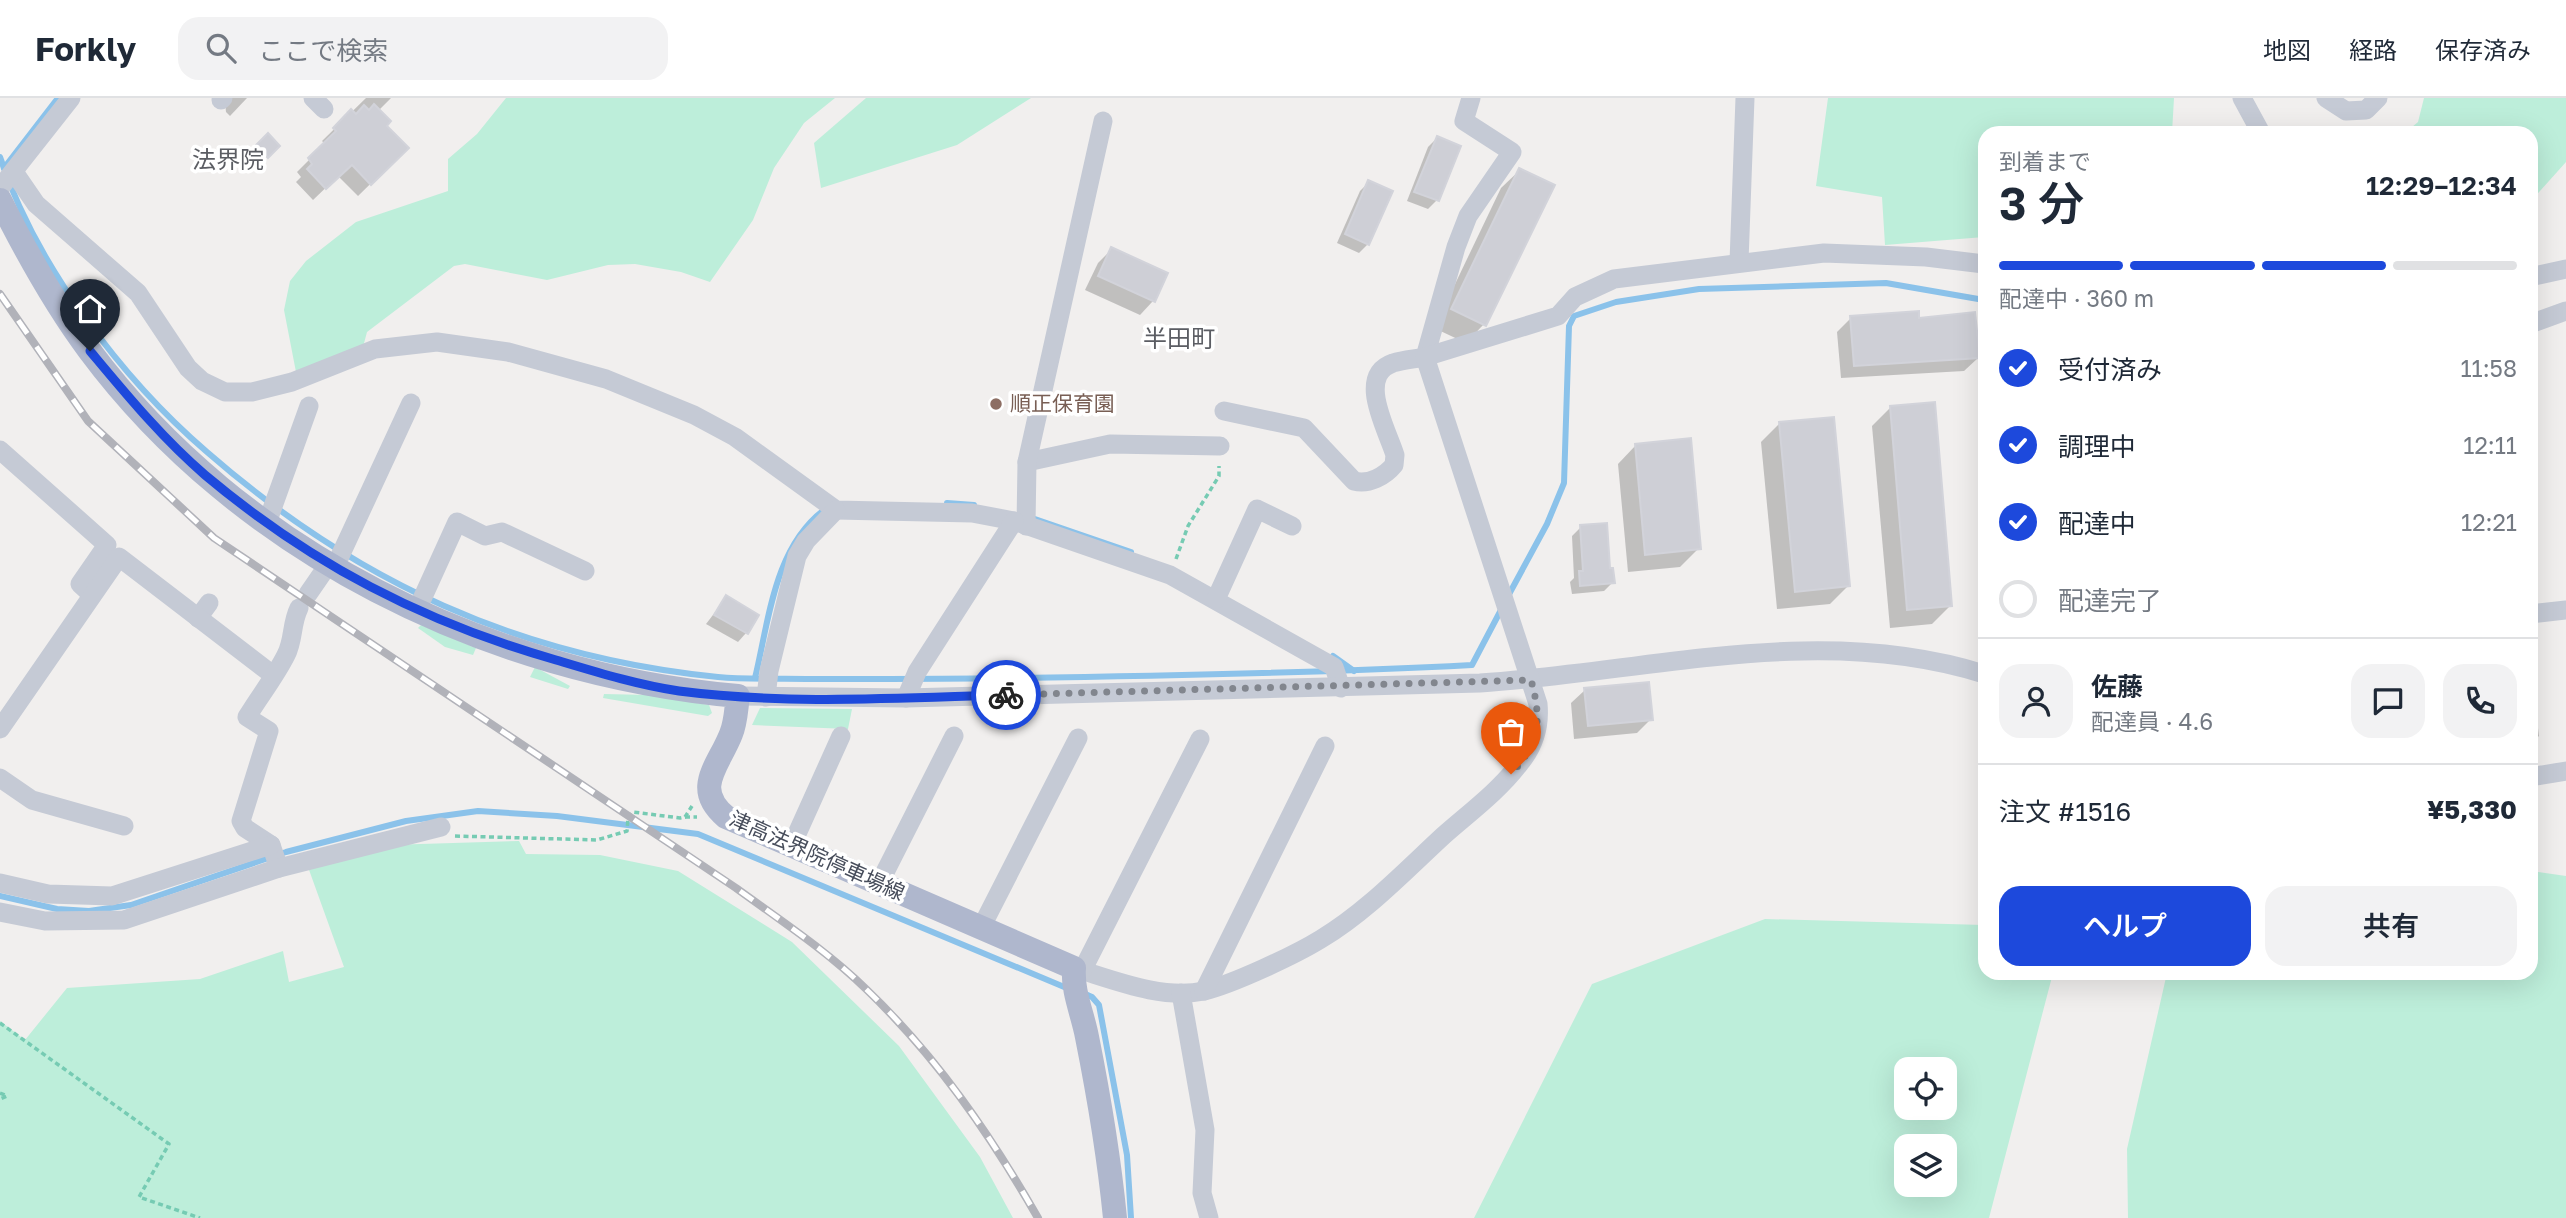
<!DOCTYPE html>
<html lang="ja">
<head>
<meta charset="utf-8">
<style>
  :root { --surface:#fff; --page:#f2f2f3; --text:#1f2937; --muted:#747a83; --line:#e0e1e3; --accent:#1d49dc }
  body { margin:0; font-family:"Golos Text","Noto Sans JP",sans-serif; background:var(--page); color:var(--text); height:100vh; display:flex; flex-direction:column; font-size:26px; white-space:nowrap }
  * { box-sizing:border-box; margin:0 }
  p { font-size:23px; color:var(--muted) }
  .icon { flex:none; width:38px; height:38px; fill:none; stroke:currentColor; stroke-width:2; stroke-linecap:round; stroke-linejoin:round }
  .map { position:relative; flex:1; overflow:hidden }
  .drawer { position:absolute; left:1978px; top:28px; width:560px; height:854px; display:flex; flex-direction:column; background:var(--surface); border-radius:21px; box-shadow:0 7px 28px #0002 }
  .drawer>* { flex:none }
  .buttons { position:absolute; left:1894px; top:959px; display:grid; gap:14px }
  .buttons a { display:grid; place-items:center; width:63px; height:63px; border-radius:14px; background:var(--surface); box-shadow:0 7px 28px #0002; font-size:35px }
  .pin { position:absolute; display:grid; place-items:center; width:60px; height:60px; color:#fff; margin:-72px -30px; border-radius:50% 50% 50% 0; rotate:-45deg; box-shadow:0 0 7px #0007 }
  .pin .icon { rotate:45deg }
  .courier { position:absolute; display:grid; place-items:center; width:70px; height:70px; margin:-35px; border:5px solid #1d49dc; border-radius:50%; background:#fff; color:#222; box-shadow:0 2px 9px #0007 }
  .headline em { font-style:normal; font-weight:600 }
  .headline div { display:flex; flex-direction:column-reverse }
  .headline { display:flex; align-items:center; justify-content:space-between; height:119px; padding:0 21px }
  h1 { font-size:46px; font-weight:600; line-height:52px }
  .bar { display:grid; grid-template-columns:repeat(4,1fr); gap:10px 7px; align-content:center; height:84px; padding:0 21px }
  .bar i { height:9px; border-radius:5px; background:var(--line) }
  .bar .active { background:var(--accent) }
  .bar p { grid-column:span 4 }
  .line { display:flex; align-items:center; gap:18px; padding:0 21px; border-top:2px solid var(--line) }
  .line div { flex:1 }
  .round { display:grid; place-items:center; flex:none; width:74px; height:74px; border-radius:21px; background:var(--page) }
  ol { padding:0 21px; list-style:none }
  li { display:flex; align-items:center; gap:21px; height:77px }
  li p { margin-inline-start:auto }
  li .icon { padding:7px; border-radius:50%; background:var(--accent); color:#fff; stroke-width:4 }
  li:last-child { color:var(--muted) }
  li i { width:38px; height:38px; border:4px solid var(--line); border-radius:50% }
  .action { display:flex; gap:14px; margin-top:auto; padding:14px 21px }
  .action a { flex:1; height:80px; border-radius:21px; background:var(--accent); color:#fff; font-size:28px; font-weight:600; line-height:80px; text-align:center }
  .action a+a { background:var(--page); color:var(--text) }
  header { display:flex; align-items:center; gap:42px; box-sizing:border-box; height:98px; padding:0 35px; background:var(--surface); border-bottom:2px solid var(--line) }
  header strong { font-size:33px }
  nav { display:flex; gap:38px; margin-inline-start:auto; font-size:24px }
  .search { width:490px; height:63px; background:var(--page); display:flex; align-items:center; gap:18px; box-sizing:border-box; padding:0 24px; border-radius:21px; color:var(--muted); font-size:26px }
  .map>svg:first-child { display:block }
</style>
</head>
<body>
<header>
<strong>Forkly</strong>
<div class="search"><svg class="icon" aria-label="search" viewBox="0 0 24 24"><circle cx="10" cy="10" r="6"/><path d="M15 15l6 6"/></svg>ここで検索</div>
<nav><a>地図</a><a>経路</a><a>保存済み</a></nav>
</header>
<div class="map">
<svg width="2566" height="1120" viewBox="0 0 2566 1120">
  <rect width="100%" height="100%" fill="#f1efee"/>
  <g fill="#bdeeda" fill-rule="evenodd">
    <polygon points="506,0 835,0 804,25 774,70 753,122 710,184 681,174 635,166 608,167 547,182 465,166 454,168 367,234 363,249 296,274 284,212 290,183 306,163 356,124 448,93 448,61 477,36"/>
    <polygon points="866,0 1031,0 957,47 821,90 814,45"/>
    <polygon points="1828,0 2174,0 2172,35 1984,35 1984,139 1885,147 1882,99 1816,88"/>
    <polygon points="2424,0 2566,0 2566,64 2531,103 2530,35 2405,35 2418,24"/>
    <polygon points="421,527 476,550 473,557 445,549 418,530"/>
    <polygon points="535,569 570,588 568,591 530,579"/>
    <polygon points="604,596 648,597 709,607 712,615 708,618 603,600"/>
    <polygon points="760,610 852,611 848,631 752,627"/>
    <polygon points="519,743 526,756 600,757 678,773 792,844 899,948 980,1059 1013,1120 0,1120 0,923 25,942 67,890 200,881 283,853 289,884 344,869 308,769 388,747"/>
    <polygon points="2531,773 2566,778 2566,1120 2128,1120 2127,1051 2167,875 2530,875"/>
    <path d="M1765,821l219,6v48h69l-64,245h-515l118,-234zM1906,971h38v39h-38zM1906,1048h38v39h-38z"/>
  </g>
  <g fill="#0003">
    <polygon points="229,0 247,0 230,18 226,14 225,4"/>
    <polygon points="366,0 391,0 378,13 385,28 407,50 358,98 338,78 313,102 296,84 301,79 297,74 325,46 322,43"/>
    <polygon points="268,38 278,48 263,62 253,52"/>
    <polygon points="1437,40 1459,49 1437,102 1428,111 1407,103 1428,49"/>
    <polygon points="1520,72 1484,226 1466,245 1434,230 1501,90"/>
    <polygon points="1369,84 1368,146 1359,155 1337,145 1360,93"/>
    <polygon points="1112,151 1153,203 1140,217 1085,192 1098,165"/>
    <polygon points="1851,220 1918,222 1978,260 1964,273 1841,280 1837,234"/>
    <polygon points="1891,309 1950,508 1932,526 1890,530 1872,328"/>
    <polygon points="1779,326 1848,488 1830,506 1777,511 1761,344"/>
    <polygon points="1636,347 1699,450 1680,469 1628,474 1618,366"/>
    <polygon points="1581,429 1613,484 1604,493 1572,496 1570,484 1574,480 1572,438"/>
    <polygon points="726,500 746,535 738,544 706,526"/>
    <polygon points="2530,564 2539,638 2530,646"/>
    <polygon points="1585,592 1651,621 1637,635 1574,641 1571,605"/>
  </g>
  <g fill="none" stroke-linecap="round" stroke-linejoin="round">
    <g stroke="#8bc2ea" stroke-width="6">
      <path d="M0,59c35,107 122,222 207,295 149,130 312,205 511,225 30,3 62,1 93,2 68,0 136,0 203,-1 153,-2 305,-5 458,-13l30,-57"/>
      <polyline points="4,70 58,0"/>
      <polyline points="947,405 974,407"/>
      <polyline points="1032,420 1131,454"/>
      <polyline points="1507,500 1547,426 1564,385 1569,228 1574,218 1616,204 1699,191 1886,185 1984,202"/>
      <polyline points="1333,558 1354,573"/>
      <path d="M755,580c14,-58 19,-130 69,-168"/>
      <polyline points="0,798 57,811 89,813 131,807 286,754 406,723 478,713 557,718 698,736 1069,891"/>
      <polyline points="1083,895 1092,899 1099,907 1127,1057 1131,1120"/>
    </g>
  </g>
  <g fill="#cecfd6" stroke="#d2d3da" stroke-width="2">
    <polygon points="374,6 391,23 387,28 409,50 371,87 352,67 326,91 307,71 312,66 308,60 336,33 333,30 351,11 356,16 364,7 369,12"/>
    <polygon points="268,35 280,48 268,60 256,47"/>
    <polygon points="1437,38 1461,48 1439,103 1414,94"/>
    <polygon points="1519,70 1555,87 1486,228 1451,211"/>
    <polygon points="1368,82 1393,93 1369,147 1345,136"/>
    <polygon points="1111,149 1168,175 1155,204 1098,178"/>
    <polygon points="1919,213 1919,220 1975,214 1980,260 1854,268 1850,218"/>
    <polygon points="1935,304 1952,508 1907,512 1890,308"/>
    <polygon points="1834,319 1850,488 1795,494 1779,324"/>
    <polygon points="1691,340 1701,451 1645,457 1635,346"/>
    <polygon points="1607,425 1610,470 1613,470 1615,485 1580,488 1579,473 1583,473 1580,427"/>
    <polygon points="726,497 759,517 748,536 714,517"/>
    <polygon points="1649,584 1653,622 1588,628 1584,590"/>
  </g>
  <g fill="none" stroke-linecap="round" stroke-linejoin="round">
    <g stroke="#76cbb3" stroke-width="3.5" stroke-dasharray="5 3.5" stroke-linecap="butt">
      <polyline points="1176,461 1188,428 1219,378 1219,368"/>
      <polyline points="685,719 697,719"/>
      <polyline points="455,738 597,742 627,733 628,720 633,714 680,720 685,719 692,708"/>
      <polyline points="0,925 169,1046 139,1099 200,1120"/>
      <polyline points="0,995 7,998 0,1001"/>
    </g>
    <g stroke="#c5cad5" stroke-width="19">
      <polyline points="313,0 324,11"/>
      <polyline points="2242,0 2261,35"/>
      <polyline points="2326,0 2346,13 2366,12 2378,0"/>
      <polyline points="221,2 223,0"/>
      <polyline points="14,74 36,106 138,195 188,270 202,283 225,294 252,294 292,284 375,251 437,244 508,254 606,281 694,317 735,339 836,412 972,415 1014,423 1170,477 1334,569 1341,590"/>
      <polyline points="0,90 71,0"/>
      <polyline points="1739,164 1745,0"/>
      <polyline points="2530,179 2566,171"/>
      <polyline points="2530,226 2566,213"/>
      <path d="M1224,313l80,17 50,53c15,4 31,-5 40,-16l1,-10c-8,-26 -39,-79 -2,-92 10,-3 22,-4 32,-6l31,-110 12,-31 44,-64 -48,-31 7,-23"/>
      <polyline points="0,352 107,447 80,486 92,497"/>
      <polyline points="1027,364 1110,346 1220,348"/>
      <polyline points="267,425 309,308"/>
      <polyline points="1026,428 1027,364 1103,23"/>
      <polyline points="334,471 411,305"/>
      <polyline points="308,496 328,467"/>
      <polyline points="1216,501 1257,411 1292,428"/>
      <polyline points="417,512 457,424 485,438 502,434 585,473"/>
      <polyline points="2530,516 2566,512"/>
      <polyline points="198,520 209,505"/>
      <path d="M738,598l168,2 574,-15c168,-11 339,-61 504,-9"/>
      <polyline points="766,599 769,573 797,458 806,443 836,412"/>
      <polyline points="906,600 917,574 1014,423"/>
      <polyline points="0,631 119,459 273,577"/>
      <polyline points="2530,679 2566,673"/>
      <polyline points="0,680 32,702 124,728"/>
      <polyline points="791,749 841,638"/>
      <path d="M279,770l-8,-23 -26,-17 -4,-7 28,-90 -22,-14c12,-20 28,-40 39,-62 8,-15 5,-31 13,-47"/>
      <polyline points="0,785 48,796 112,798 271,747"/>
      <polyline points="879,786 954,638"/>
      <polyline points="0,814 45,823 124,822 279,770 441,729"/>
      <polyline points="981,830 1078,640"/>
      <path d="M1074,870c40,12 88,32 130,23 29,-7 91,-36 117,-52 45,-27 83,-67 122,-103 26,-23 56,-45 77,-73 14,-17 20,-38 18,-59l-113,-347 133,-41 17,-19 39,-18 210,-26 102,4 58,7"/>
      <polyline points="1082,873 1200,641"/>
      <polyline points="1204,893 1325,648"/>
      <polyline points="1181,895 1205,1032 1202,1095 1209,1120"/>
    </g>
    <path stroke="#afb7cd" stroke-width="24" d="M0,102c26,52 54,103 89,150 151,203 400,324 649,346 -2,13 -2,26 -7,38 -13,33 -39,54 -5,83l348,151c-2,23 9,47 13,69 12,60 22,120 28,181"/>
    <g stroke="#b1b2b9" stroke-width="8">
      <path id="rail" d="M0,196l88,127 126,117 522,350c44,32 91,63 130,101 70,67 124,145 172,229"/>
    </g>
    <use href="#rail" stroke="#fff" stroke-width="5" stroke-dasharray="16" stroke-linecap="butt"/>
  </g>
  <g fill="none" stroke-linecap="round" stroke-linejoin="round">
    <path stroke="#82868e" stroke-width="7" stroke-dasharray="0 12.6" d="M1006,597l525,-15c11,39 9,62 -20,94"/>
    <path stroke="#1d49dc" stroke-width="9" d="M90,253c36,43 72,87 115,124 106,89 218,147 351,185 40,12 82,25 123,31 108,14 219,7 327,4"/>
  </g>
  <circle fill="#8d6e63" stroke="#fff" stroke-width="2.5" cx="996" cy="306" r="7"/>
  <g text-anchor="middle" stroke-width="7" stroke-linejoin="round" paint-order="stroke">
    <g font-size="21" fill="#785e54" stroke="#fff" text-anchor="start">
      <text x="1010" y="313">順正保育園</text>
    </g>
    <g font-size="21" fill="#474d5b" stroke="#fff">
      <text transform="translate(817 758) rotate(24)" y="7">津高法界院停車場線</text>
    </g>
    <g font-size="24" fill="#5b5d63" stroke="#fff">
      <text x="228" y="70">法界院</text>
      <text x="1179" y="249">半田町</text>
    </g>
  </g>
</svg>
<div class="buttons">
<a><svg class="icon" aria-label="locate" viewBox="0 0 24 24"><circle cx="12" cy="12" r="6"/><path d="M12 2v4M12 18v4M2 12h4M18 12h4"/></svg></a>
<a><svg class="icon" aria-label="layers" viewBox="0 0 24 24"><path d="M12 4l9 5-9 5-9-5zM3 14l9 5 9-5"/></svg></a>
</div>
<div class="pin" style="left:1511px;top:676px;background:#ea580c"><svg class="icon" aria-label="bag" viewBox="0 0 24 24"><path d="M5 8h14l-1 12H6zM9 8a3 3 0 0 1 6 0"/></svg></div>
<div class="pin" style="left:90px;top:253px;background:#1f2937"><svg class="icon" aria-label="home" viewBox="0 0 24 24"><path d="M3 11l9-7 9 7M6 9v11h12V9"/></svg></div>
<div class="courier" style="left:1006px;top:597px"><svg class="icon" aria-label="bike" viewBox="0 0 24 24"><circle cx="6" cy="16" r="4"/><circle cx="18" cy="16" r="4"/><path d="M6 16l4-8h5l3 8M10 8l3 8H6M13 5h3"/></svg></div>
<section class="drawer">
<div class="headline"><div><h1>3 分</h1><p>到着まで</p></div><em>12:29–12:34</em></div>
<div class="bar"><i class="active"></i><i class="active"></i><i class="active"></i><i></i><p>配達中 · 360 m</p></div>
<ol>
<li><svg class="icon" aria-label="check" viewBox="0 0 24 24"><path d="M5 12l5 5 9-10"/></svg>受付済み<p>11:58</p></li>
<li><svg class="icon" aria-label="check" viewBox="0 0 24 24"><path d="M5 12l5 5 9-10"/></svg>調理中<p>12:11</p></li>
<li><svg class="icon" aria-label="check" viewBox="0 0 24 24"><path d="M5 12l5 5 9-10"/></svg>配達中<p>12:21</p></li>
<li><i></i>配達完了</li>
</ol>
<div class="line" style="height:126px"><a class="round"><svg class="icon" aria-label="person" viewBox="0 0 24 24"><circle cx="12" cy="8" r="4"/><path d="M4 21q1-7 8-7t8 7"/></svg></a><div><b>佐藤</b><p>配達員 · 4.6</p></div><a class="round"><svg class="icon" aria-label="chat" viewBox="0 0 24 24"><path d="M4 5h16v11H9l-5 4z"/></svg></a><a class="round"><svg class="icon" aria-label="phone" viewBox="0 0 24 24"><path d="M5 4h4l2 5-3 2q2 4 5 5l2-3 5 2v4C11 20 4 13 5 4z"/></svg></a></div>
<div class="line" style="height:91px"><div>注文 #1516</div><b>¥5,330</b></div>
<div class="action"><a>ヘルプ</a><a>共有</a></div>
</section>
</div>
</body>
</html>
